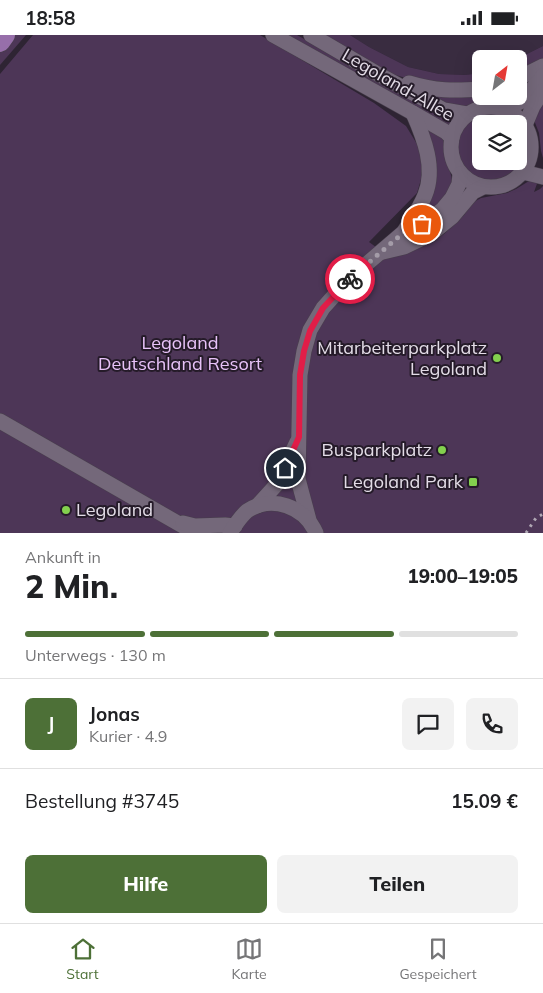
<!DOCTYPE html>
<html lang="de">
<head>
<meta charset="utf-8">
<style>
  :root { --surface:#fff; --page:#f2f2f2; --text:#202124; --muted:#757577; --line:#e0e0e0; --accent:#4d7037 }
  body { margin:0; font-family:Mulish,sans-serif; background:var(--page); color:var(--text); height:100vh; display:flex; flex-direction:column; font-size:19px; white-space:nowrap }
  * { box-sizing:border-box; margin:0 }
  p { font-size:16px; color:var(--muted) }
  .icon { flex:none; width:28px; height:28px; fill:none; stroke:currentColor; stroke-width:2; stroke-linecap:round; stroke-linejoin:round }
  .map { position:relative; height:498px; overflow:hidden }
  .drawer { display:flex; flex-direction:column; background:var(--surface); flex:1 }
  .drawer>* { flex:none }
  .needle { width:32px; rotate:31deg }
  .controls { position:absolute; left:472px; top:15px; display:grid; gap:10px }
  .controls a { display:grid; place-items:center; width:55px; height:55px; border-radius:8px; background:var(--surface); box-shadow:0 5px 20px #0002; font-size:25px }
  .pin { position:absolute; display:grid; place-items:center; width:42px; height:42px; color:#fff; margin:-21px; border:2px solid #fff; border-radius:50%; box-shadow:0 1px 5px #0007 }
  .courier { position:absolute; display:grid; place-items:center; width:50px; height:50px; margin:-25px; border:4px solid #e11d48; border-radius:50%; background:#fff; color:#222; box-shadow:0 1px 6px #0007 }
  .overview em { font-style:normal; font-weight:800 }
  .overview div { display:flex; flex-direction:column-reverse }
  .overview { display:flex; align-items:center; justify-content:space-between; height:85px; padding:0 25px }
  h1 { font-size:32px; font-weight:800; line-height:38px }
  .bar { display:grid; grid-template-columns:repeat(4,1fr); gap:8px 5px; align-content:center; height:60px; padding:0 25px }
  .bar i { height:6px; border-radius:4px; background:var(--line) }
  .bar .active { background:var(--accent) }
  .bar p { grid-column:span 4 }
  .line { display:flex; align-items:center; gap:12px; padding:0 25px; border-top:1px solid var(--line) }
  .line div { flex:1 }
  .round { display:grid; place-items:center; flex:none; width:52px; height:52px; border-radius:8px; background:var(--page) }
  .cta { display:flex; gap:10px; margin-top:auto; padding:10px 25px }
  .cta a { flex:1; height:58px; border-radius:8px; background:var(--accent); color:#fff; font-size:20px; font-weight:800; line-height:58px; text-align:center }
  .cta a+a { background:var(--page); color:var(--text) }
  .status { display:flex; justify-content:space-between; align-items:center; height:35px; padding:0 25px; background:var(--surface); direction:ltr }
  .status svg { height:14px; fill:currentColor }
  .tabs { display:flex; justify-content:space-around; align-items:center; height:70px; border-top:1px solid var(--line); background:var(--surface); font-size:14px; color:var(--muted) }
  .tabs a { display:grid; justify-items:center; gap:2px }
  .tabs .active { color:var(--accent) }
  .map>svg:first-child { display:block }
</style>
</head>
<body>
<div class="status"><b>18:58</b><svg viewBox="0 0 49 12"><path d="M0 12V9h3v3zM5 12V6h3v6zM10 12V3h3v9zM15 12V0h3v12zM26 1h20v11H26zM47 4h2v5h-2z"/></svg></div>
<div class="map">
<svg width="543" height="498" viewBox="0 0 543 498">
  <rect width="100%" height="100%" fill="#2e2433"/>
  <polygon fill="#392c40" points="350,0 543,0 543,11 517,24 481,24 481,38 465,40 439,39 408,32 369,12"/>
  <g fill="#4d3657">
    <polygon points="12,0 26,0 0,30 0,15"/>
    <polygon points="33,0 260,0 374,68 406,91 417,109 422,126 422,141 417,158 369,207 391,223 412,216 430,208 444,199 464,180 472,168 481,163 507,158 516,154 529,146 538,146 534,157 540,154 543,151 543,498 0,498 0,39"/>
    <polygon points="284,0 297,0 441,80 456,81 449,93"/>
    <polygon points="322,0 350,0 369,12 408,32 439,39 465,40 481,38 481,50 429,50 389,38"/>
    <polygon points="543,11 543,23 519,39 519,24 517,24"/>
    <path d="M533,41l2,4c-4,9 -15,22 -26,22 -8,0 -16,-2 -24,-1 -5,1 -10,4 -15,5 -16,3 -32,-1 -46,-9l1,-3 22,2 34,-2v2h38v-13z"/>
    <polygon points="543,65 543,123 541,116 539,98 534,85"/>
    <path d="M492,79l11,2 12,8h-34v37h38v-32c7,10 8,25 1,36 -6,8 -12,13 -22,15 -39,9 -57,-51 -17,-64 3,-1 8,-2 11,-2z"/>
    <path d="M428,94l15,8c2,6 1,11 2,17 3,10 6,20 8,30l-16,26 -16,5 5,-84z"/>
  </g>
  <g fill="none" stroke-linecap="round" stroke-linejoin="round">
    <g stroke="#483f4c" stroke-width="16">
      <g id="minor">
        <polyline points="273,0 413,78 446,97 452,103"/>
        <polyline points="311,0 376,38 444,75 467,79"/>
        <polyline points="519,43 543,31"/>
        <path d="M409,48c26,8 45,8 72,6"/>
        <circle cx="491" cy="112" r="40"/>
        <polyline points="506,74 522,66 543,41"/>
        <polyline points="525,90 533,71 543,56"/>
        <polyline points="523,137 543,142"/>
        <path d="M404,197c7,-12 16,-24 21,-37 11,-27 -1,-57 -12,-82"/>
        <polyline points="383,217 404,212 431,199 452,182 473,157 483,152"/>
        <polyline points="0,386 195,498"/>
        <polyline points="257,471 277,449 297,407"/>
        <polyline points="309,485 298,444 300,340 304,316 310,295 323,273 349,244 404,197 422,189 442,175 452,163 459,149 460,139"/>
        <polyline points="183,488 195,491 225,490 235,491"/>
        <path d="M230,498c5,-8 10,-16 17,-22 25,-17 58,-4 69,22"/>
      </g>
    </g>
    <g stroke="#483f4c" stroke-width="21">
      <polyline id="major" points="0,7 5,0"/>
    </g>
    <use href="#minor" stroke="#74687a" stroke-width="15"/>
    <use href="#major" stroke="#976faa" stroke-width="20"/>
    <polyline stroke="#b0a8b4" stroke-width="3" stroke-dasharray="2.5 5" stroke-linecap="butt" points="526,498 536,483 543,479"/>
  </g>
  <g fill="none" stroke-linecap="round" stroke-linejoin="round">
    <polyline stroke="#a49ca8" stroke-width="5" stroke-dasharray="0 9" points="350,244 404,197 422,189"/>
    <polyline stroke="#e11d48" stroke-width="6" points="285,433 299,402 300,340 304,316 310,296 323,273 350,244"/>
  </g>
  <g fill="#83d04e" stroke="#251b29" stroke-width="2">
    <circle cx="497" cy="323" r="5"/>
    <circle cx="442" cy="415" r="5"/>
    <rect x="468" y="442" width="10" height="10" rx="2.5"/>
    <circle cx="66" cy="475" r="5"/>
  </g>
  <g text-anchor="middle" stroke-width="4" stroke-linejoin="round" paint-order="stroke">
    <g font-size="18" fill="#e3dce7" stroke="#251b29">
      <text transform="translate(398 50) rotate(30)" y="6">Legoland-Allee</text>
    </g>
    <g font-size="18" fill="#e7c2f8" stroke="#251b29">
      <text x="180" y="314">Legoland<tspan x="180" dy="21">Deutschland Resort</tspan></text>
    </g>
    <g font-size="18" fill="#e3dce7" stroke="#251b29" text-anchor="end">
      <text x="487" y="319">Mitarbeiterparkplatz<tspan x="487" dy="21">Legoland</tspan></text>
      <text x="432" y="421">Busparkplatz</text>
      <text x="463" y="453">Legoland Park</text>
      <text x="76" y="481" text-anchor="start">Legoland</text>
    </g>
  </g>
</svg>
<div class="controls">
<a><svg class="needle" viewBox="-14 -14 28 28"><path d="M0-13l5 13h-10z" fill="#e53935"/><path d="M0 13l5-13h-10z" fill="#757577"/></svg></a>
<a><svg class="icon" aria-label="layers" viewBox="0 0 24 24"><path d="M12 4l9 5-9 5-9-5zM3 14l9 5 9-5"/></svg></a>
</div>
<div class="pin" style="left:422px;top:189px;background:#ea580c"><svg class="icon" aria-label="bag" viewBox="0 0 24 24"><path d="M5 8h14l-1 12H6zM9 8a3 3 0 0 1 6 0"/></svg></div>
<div class="pin" style="left:285px;top:433px;background:#1f2937"><svg class="icon" aria-label="home" viewBox="0 0 24 24"><path d="M3 11l9-7 9 7M6 9v11h12V9"/></svg></div>
<div class="courier" style="left:350px;top:244px"><svg class="icon" aria-label="bike" viewBox="0 0 24 24"><circle cx="6" cy="16" r="4"/><circle cx="18" cy="16" r="4"/><path d="M6 16l4-8h5l3 8M10 8l3 8H6M13 5h3"/></svg></div>
</div>
<section class="drawer">
<div class="overview"><div><h1>2 Min.</h1><p>Ankunft in</p></div><em>19:00–19:05</em></div>
<div class="bar"><i class="active"></i><i class="active"></i><i class="active"></i><i></i><p>Unterwegs · 130 m</p></div>
<div class="line" style="height:90px"><b class="round" style="background:var(--accent);color:#fff">J</b><div><b>Jonas</b><p>Kurier · 4.9</p></div><a class="round"><svg class="icon" aria-label="chat" viewBox="0 0 24 24"><path d="M4 5h16v11H9l-5 4z"/></svg></a><a class="round"><svg class="icon" aria-label="phone" viewBox="0 0 24 24"><path d="M5 4h4l2 5-3 2q2 4 5 5l2-3 5 2v4C11 20 4 13 5 4z"/></svg></a></div>
<div class="line" style="height:65px"><div>Bestellung #3745</div><b>15.09 €</b></div>
<div class="cta"><a>Hilfe</a><a>Teilen</a></div>
</section>
<nav class="tabs">
<a class="active"><svg class="icon" aria-label="home" viewBox="0 0 24 24"><path d="M3 11l9-7 9 7M6 9v11h12V9"/></svg>Start</a>
<a><svg class="icon" aria-label="map" viewBox="0 0 24 24"><path d="M3 6l6-2 6 2 6-2v14l-6 2-6-2-6 2zM9 4v14M15 6v14"/></svg>Karte</a>
<a><svg class="icon" aria-label="saved" viewBox="0 0 24 24"><path d="M7 4h10v16l-5-4-5 4z"/></svg>Gespeichert</a>
</nav>
</body>
</html>
